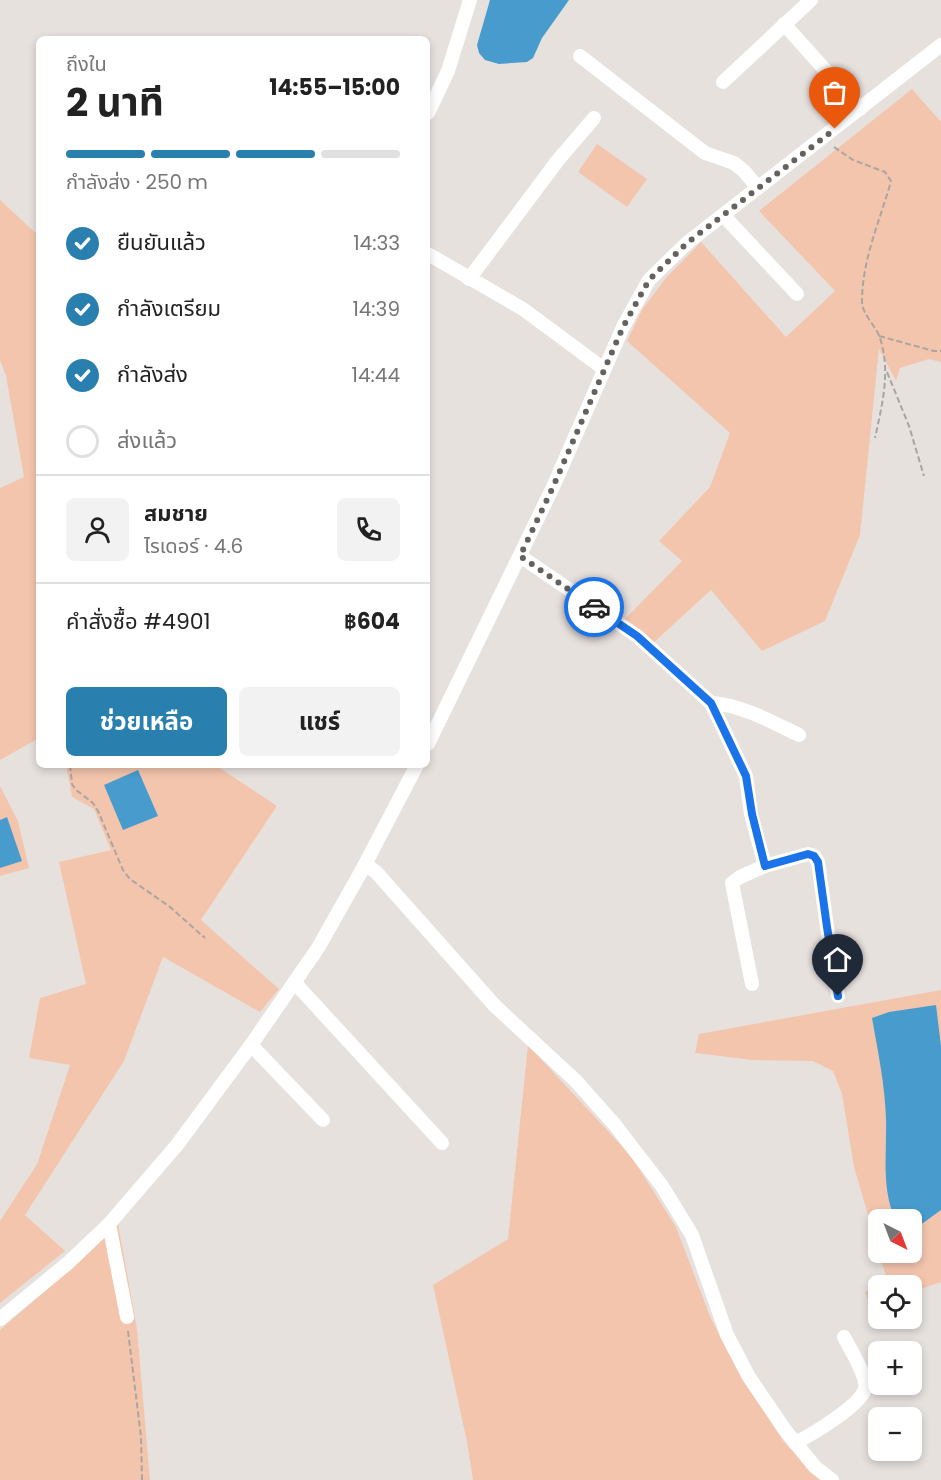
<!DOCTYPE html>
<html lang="th">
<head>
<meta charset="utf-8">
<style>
  :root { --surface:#fff; --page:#f2f2f2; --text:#222; --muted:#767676; --line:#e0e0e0; --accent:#2980af }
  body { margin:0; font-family:Poppins,"Noto Sans Thai",sans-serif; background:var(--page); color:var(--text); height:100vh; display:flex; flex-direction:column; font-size:22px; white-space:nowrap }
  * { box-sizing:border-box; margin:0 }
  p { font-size:20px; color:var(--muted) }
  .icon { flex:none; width:33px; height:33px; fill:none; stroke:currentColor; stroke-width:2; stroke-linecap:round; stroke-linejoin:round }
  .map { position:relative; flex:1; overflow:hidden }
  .side { position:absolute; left:36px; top:36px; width:394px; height:732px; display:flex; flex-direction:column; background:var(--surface); border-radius:9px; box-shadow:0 3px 9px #0003 }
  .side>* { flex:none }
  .needle { width:39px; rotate:138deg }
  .controls { position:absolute; left:868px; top:1209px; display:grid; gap:12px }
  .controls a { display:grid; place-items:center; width:54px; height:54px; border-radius:9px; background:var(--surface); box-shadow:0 3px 9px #0003; font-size:30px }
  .pin { position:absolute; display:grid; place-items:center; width:51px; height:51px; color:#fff; margin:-62px -26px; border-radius:50% 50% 50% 0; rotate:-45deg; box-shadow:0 0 6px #0007 }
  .pin .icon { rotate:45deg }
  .courier { position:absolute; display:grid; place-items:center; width:60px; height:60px; margin:-30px; border:4px solid #1a73e8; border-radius:50%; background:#fff; color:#222; box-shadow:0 2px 8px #0007 }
  .summary em { font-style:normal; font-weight:700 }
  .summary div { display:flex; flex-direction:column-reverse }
  .summary { display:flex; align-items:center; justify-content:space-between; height:102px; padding:0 30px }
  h1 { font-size:39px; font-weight:700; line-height:45px }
  .bar { display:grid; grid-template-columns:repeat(4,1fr); gap:9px 6px; align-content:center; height:72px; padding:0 30px }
  .bar i { height:8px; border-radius:4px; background:var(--line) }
  .bar .active { background:var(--accent) }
  .bar p { grid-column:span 4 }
  .line { display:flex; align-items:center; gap:15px; padding:0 30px; border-top:2px solid var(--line) }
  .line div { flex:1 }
  .round { display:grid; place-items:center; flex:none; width:63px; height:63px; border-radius:9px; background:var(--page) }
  ol { padding:0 30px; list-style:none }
  li { display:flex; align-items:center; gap:18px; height:66px }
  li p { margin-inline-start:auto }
  li .icon { padding:6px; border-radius:50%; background:var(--accent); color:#fff; stroke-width:4 }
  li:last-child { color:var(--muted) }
  li i { width:33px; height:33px; border:3px solid var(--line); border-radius:50% }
  .action { display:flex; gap:12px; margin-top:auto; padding:12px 30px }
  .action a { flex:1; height:69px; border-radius:9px; background:var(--accent); color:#fff; font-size:24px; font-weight:700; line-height:69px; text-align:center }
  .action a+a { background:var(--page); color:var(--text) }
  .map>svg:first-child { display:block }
</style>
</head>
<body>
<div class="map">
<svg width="941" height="1480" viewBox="0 0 941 1480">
  <rect width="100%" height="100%" fill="#e7e1de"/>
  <g fill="#f4c5ad" fill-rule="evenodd">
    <polygon points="912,89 941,122 941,362 929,359 900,368 896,381 879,349 860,535 825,621 762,651 711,590 651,645 622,622 682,561 659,541 710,487 730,433 627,341 642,310 665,279 701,242 786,337 835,291 759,211"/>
    <polygon points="597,144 647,179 627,207 578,172"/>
    <polygon points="0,200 39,236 39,738 0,760 0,488 24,477 6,376 0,360"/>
    <polygon points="66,765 219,765 218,767 277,806 201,920 279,989 260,1012 163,957 124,1061 25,1215 65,1251 0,1303 0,1221 37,1164 70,1065 29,1058 40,998 86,984 59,862 111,850 94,809 72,797"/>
    <polygon points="0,786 18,821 29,868 0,876"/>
    <path d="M941,990v292l-29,10v-6l-30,-1 6,-2 -34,-116 -12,-73 -9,-23 -20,-10 -61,-1 -57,-7 4,-19zM879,1220h33v32h-33z"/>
    <polygon points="528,1045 631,1156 676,1227 711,1319 746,1384 784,1442 820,1480 473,1480 467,1442 433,1285 508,1239"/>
    <polygon points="118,1224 137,1329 150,1480 0,1480 0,1330 76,1264"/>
    <polygon points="879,1287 879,1304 871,1307 865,1292"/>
  </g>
  <g fill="#489ccd">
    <polygon points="490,0 569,0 542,38 533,58 527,62 499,64 485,60 479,53 477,45"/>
    <polygon points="138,770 158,816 123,830 104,785"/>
    <polygon points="7,817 22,861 0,868 0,820"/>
    <path d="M936,1005l5,41v164l-29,21v-11l-17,-1c-14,-32 -8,-66 -9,-100 -1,-34 -8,-67 -14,-101l17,-6z"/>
  </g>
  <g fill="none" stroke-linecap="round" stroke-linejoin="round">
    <g stroke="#aaa5a2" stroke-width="2" stroke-dasharray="6 3" stroke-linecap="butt">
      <path d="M834,147l19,13 32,12 6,9c-11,40 -29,78 -29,121 0,12 14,24 18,36 11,34 2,67 -5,100"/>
      <polyline points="879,336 934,351 941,351"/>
      <polyline points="887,372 909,426 924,476"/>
      <polyline points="70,765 72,784 76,790 93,803 98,811 123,870 130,879 170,907 205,938"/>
      <polyline points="128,1331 141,1437 142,1480"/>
    </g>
    <g stroke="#fff" stroke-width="14">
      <polyline points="784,24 860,109"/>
      <polyline points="580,56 705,153 734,163 744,171 758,188"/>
      <polyline points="723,82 811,0"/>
      <polyline points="428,113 448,71 470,0"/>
      <polyline points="723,215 797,294"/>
      <polyline points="428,254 523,309 604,369"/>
      <polyline points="469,279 558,160 594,118"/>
      <polyline points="520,556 637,636 711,703 746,776 751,814 765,866 740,877 732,883 752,984"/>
      <path d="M711,703c31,2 61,19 88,32"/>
      <polyline points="428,744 553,487 623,327 649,280 687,243 941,45"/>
      <polyline points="365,864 376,872 495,1006 576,1081 615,1125 662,1186 692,1235 727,1335 749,1377 785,1430 815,1467 832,1480"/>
      <polyline points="765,866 808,854 814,856 818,862 827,927 838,996"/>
      <polyline points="295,983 442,1143"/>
      <polyline points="251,1045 323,1120"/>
      <polyline points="109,1224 127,1317"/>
      <polyline points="0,1319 68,1263 109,1224 177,1145 251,1045 318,948 362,870 417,765"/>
      <path d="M795,1443c16,-8 65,-37 70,-54 3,-12 -15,-40 -21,-52"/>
    </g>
  </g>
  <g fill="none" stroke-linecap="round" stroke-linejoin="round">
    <polyline stroke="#64615f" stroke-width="6" stroke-dasharray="0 10.8" points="594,607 520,556 553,487 623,327 649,280 687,243 835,129"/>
    <polyline stroke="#1a73e8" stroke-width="8" points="594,607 637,636 711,703 746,776 752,814 765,866 808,854 814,856 818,862 827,927 838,996"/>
  </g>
</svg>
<div class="controls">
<a><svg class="needle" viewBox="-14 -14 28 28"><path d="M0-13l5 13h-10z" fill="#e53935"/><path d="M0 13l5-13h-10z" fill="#767676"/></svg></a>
<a><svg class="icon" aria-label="locate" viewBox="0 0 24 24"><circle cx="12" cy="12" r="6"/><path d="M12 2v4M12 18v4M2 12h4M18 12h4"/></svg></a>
<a>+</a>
<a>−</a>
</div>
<div class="pin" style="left:835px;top:129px;background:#ea580c"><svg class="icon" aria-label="bag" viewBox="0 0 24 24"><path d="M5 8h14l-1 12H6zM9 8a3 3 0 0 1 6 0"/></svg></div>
<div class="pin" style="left:838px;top:996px;background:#1f2937"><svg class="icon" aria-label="home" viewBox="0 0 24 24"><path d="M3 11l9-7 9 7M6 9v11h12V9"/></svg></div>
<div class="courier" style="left:594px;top:607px"><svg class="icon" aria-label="car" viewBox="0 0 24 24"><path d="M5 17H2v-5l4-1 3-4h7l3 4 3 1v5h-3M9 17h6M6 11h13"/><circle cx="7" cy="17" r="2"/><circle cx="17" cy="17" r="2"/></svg></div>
<section class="side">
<div class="summary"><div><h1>2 นาที</h1><p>ถึงใน</p></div><em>14:55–15:00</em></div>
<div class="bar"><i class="active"></i><i class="active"></i><i class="active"></i><i></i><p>กำลังส่ง · 250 m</p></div>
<ol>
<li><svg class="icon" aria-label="check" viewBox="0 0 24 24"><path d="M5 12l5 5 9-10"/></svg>ยืนยันแล้ว<p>14:33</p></li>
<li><svg class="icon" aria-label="check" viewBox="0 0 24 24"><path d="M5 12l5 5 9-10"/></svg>กำลังเตรียม<p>14:39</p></li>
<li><svg class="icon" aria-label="check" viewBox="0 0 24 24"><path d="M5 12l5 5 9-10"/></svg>กำลังส่ง<p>14:44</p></li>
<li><i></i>ส่งแล้ว</li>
</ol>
<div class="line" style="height:108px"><a class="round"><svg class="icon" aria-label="person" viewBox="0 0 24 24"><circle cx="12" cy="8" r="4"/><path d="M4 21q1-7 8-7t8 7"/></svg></a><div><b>สมชาย</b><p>ไรเดอร์ · 4.6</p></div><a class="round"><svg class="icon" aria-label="phone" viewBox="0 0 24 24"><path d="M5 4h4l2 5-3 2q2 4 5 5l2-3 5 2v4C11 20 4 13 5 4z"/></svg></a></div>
<div class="line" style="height:78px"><div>คำสั่งซื้อ #4901</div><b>฿604</b></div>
<div class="action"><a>ช่วยเหลือ</a><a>แชร์</a></div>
</section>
</div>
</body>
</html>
